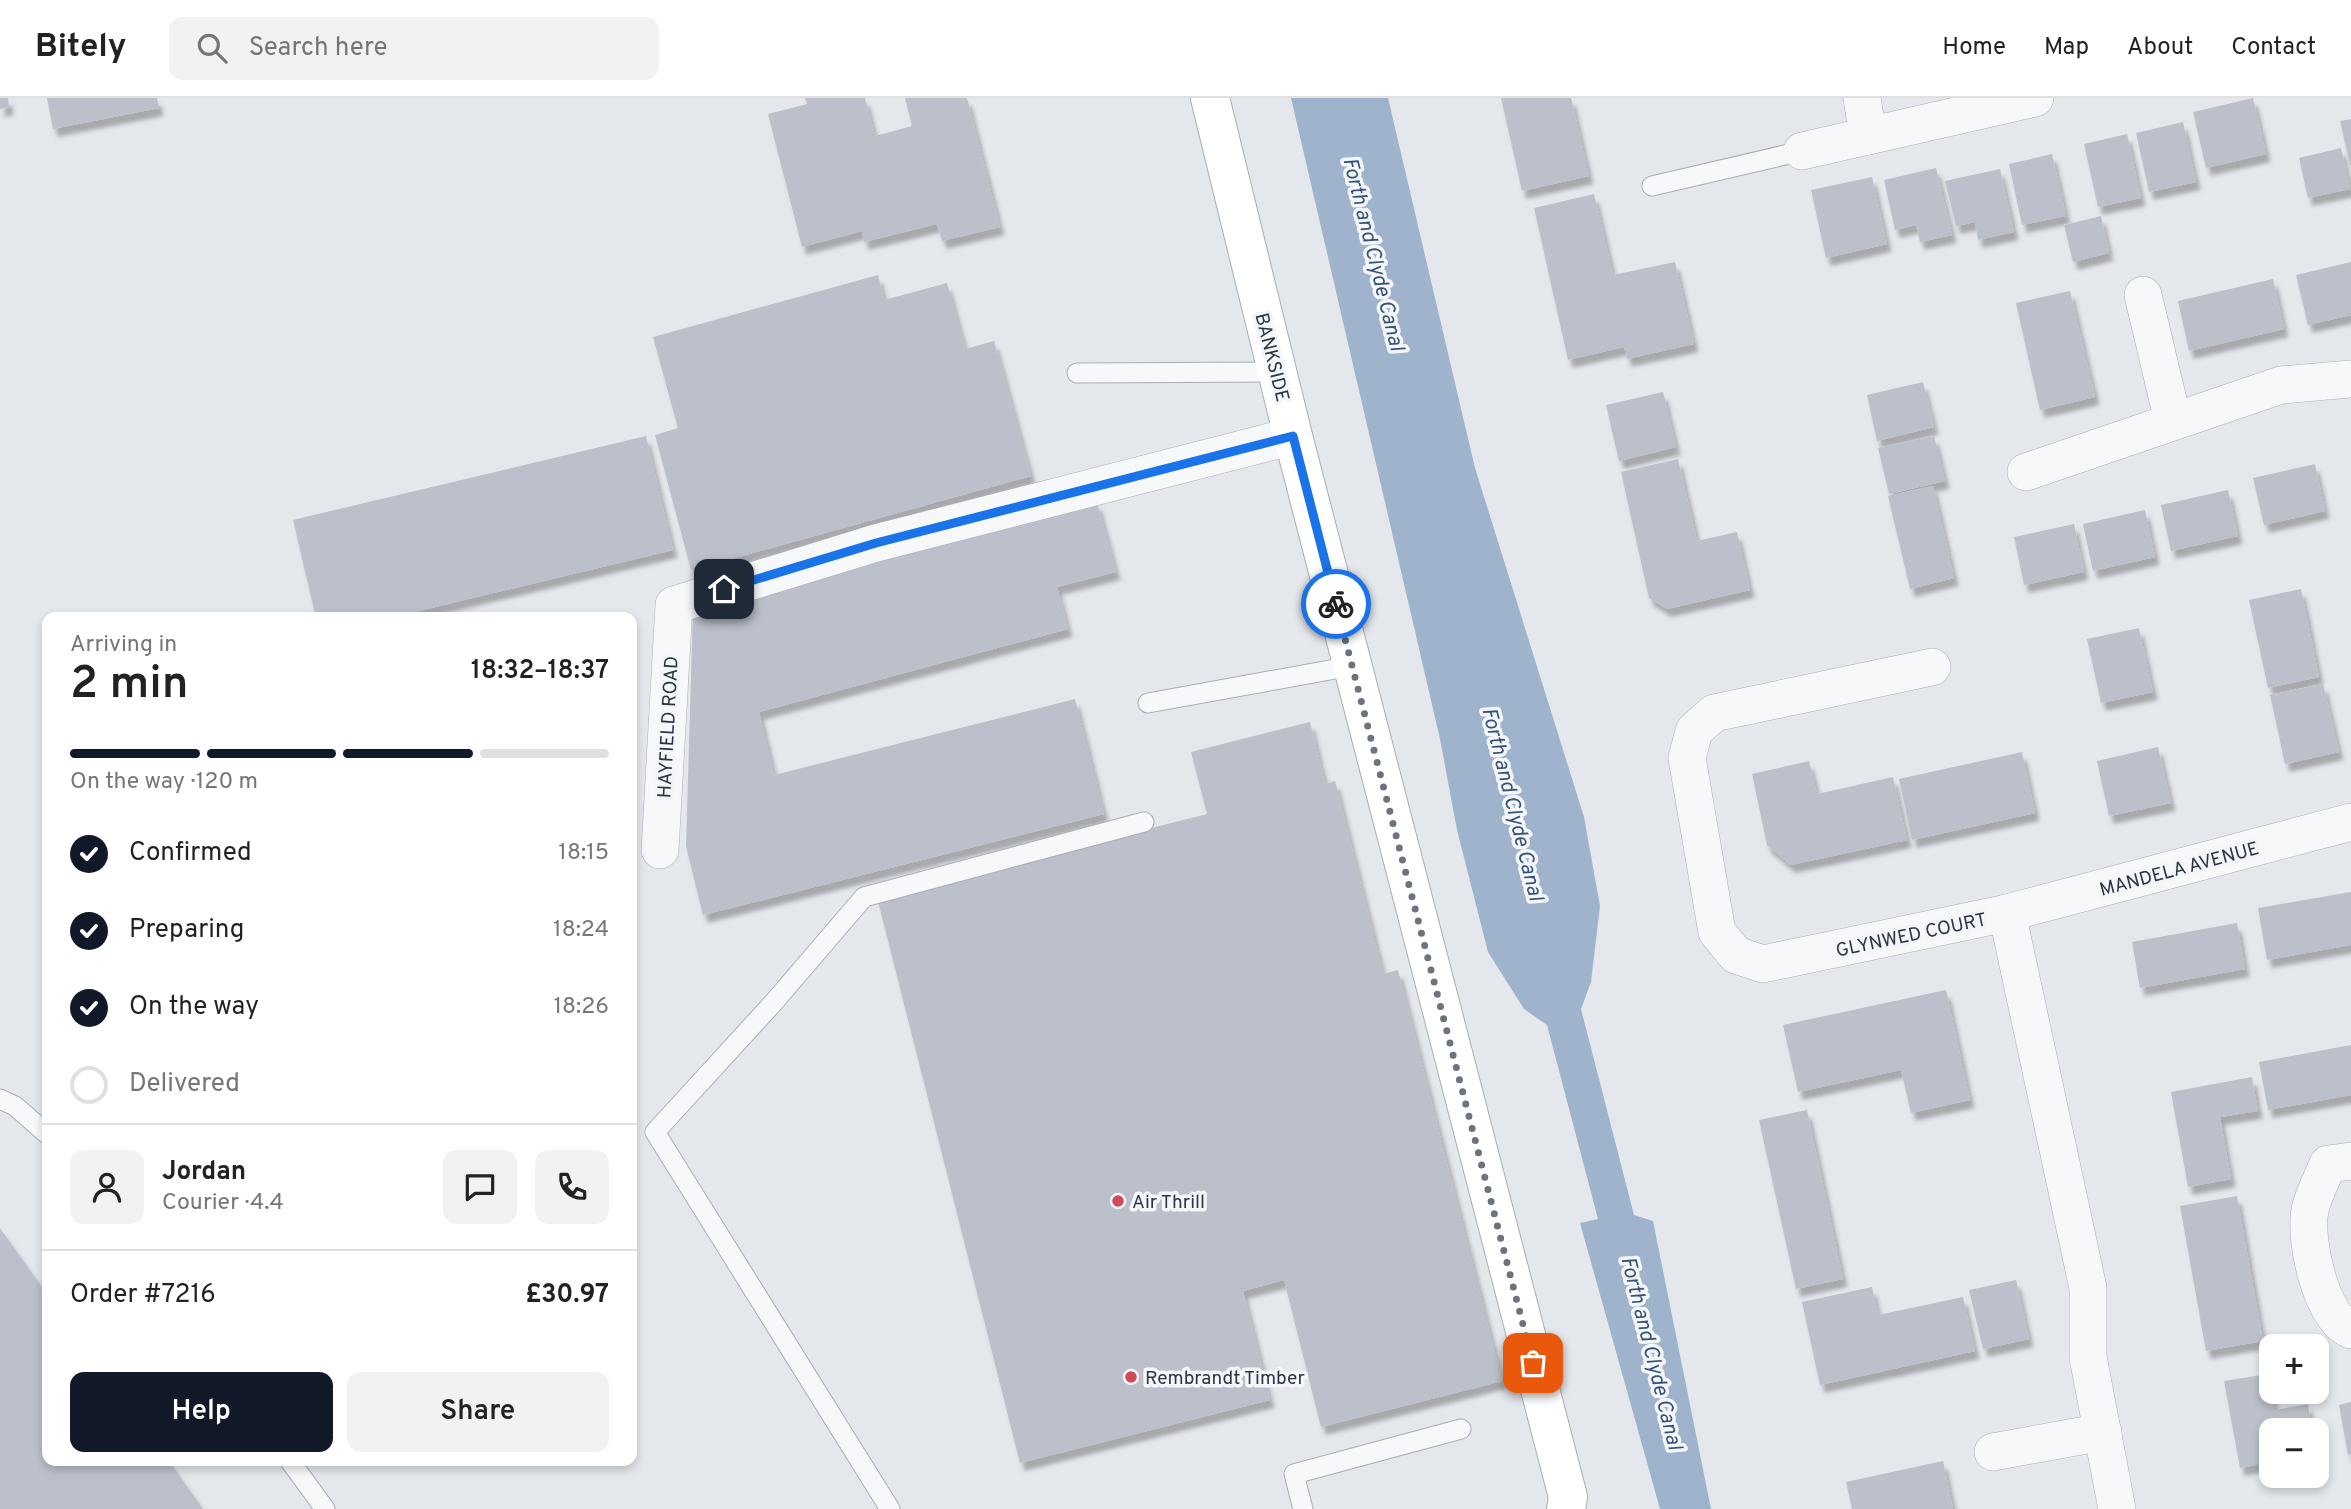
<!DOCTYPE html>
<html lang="en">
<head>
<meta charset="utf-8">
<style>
  :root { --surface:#fff; --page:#f2f2f2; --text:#222; --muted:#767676; --line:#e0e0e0; --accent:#111827 }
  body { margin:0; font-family:Overpass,sans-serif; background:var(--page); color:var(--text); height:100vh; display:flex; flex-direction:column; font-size:26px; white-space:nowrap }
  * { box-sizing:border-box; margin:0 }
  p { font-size:23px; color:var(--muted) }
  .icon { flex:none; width:38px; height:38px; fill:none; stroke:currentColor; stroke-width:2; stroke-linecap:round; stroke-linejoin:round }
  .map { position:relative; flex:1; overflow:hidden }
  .panel { position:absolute; left:42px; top:514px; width:595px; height:854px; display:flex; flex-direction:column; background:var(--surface); border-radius:14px; box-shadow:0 4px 10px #0003 }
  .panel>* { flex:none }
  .tools { position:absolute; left:2259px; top:1236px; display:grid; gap:14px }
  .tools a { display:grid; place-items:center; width:70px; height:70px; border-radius:14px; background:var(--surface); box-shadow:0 4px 10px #0003; font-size:35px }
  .pin { position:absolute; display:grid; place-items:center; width:60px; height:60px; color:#fff; margin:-30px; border-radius:14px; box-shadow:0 4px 10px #0006 }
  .courier { position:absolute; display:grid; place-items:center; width:70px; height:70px; margin:-35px; border:5px solid #1a73e8; border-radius:50%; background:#fff; color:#222; box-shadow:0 2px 9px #0007 }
  .head em { font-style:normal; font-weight:600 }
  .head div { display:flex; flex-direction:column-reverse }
  .head { display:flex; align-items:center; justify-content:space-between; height:119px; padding:0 28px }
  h1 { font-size:46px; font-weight:600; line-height:52px }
  .bar { display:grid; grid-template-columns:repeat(4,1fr); gap:10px 7px; align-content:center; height:84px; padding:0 28px }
  .bar i { height:9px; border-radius:5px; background:var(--line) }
  .bar .selected { background:var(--accent) }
  .bar p { grid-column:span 4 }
  .line { display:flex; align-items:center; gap:18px; padding:0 28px; border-top:2px solid var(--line) }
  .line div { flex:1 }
  .round { display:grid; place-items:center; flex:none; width:74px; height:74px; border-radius:14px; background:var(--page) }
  ol { padding:0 28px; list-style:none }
  li { display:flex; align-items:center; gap:21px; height:77px }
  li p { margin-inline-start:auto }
  li .icon { padding:7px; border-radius:50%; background:var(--accent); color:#fff; stroke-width:4 }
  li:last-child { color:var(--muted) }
  li i { width:38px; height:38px; border:4px solid var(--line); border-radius:50% }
  .cta { display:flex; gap:14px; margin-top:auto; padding:14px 28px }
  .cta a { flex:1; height:80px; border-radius:14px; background:var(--accent); color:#fff; font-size:28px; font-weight:600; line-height:80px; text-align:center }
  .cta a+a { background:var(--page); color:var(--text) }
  header { display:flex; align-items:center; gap:42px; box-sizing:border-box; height:98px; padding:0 35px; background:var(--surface); border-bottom:2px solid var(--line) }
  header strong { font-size:33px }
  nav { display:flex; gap:38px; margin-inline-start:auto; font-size:24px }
  .search { width:490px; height:63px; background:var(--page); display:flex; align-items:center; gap:18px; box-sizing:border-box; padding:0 24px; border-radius:14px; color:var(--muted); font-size:26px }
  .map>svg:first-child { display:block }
</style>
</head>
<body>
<header>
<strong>Bitely</strong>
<div class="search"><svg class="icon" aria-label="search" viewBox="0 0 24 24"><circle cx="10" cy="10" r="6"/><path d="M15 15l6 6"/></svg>Search here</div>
<nav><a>Home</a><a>Map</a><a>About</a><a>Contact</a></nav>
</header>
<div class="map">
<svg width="2351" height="1411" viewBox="0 0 2351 1411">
  <defs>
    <filter id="shadow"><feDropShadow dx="4.5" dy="8" stdDeviation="2" flood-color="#0004"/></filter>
  </defs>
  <rect width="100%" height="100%" fill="#e4e7ec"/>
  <polygon fill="#9fb4cc" points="1291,0 1388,0 1475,370 1584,719 1600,808 1591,884 1581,911 1634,1117 1653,1123 1711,1411 1660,1411 1580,1125 1598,1121 1547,927 1524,911 1488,854 1457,732 1440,641"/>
  <g fill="#bbc0ca" filter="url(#shadow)">
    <polygon points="0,0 8,0 9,9 0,11"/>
    <polygon points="47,0 157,0 159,10 53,31"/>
    <polygon points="805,0 865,0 875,38 912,28 905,0 967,0 1000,129 942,143 937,126 864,144 862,133 802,149 768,16 807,6"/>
    <polygon points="1501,0 1571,0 1589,78 1522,93"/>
    <polygon points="2253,0 2266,56 2206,70 2193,14"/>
    <polygon points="2351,21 2351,67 2350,67 2340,23"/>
    <polygon points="2183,24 2196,84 2149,94 2136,35"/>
    <polygon points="2127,36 2141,100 2098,109 2084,46"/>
    <polygon points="2341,50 2350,91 2308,100 2299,60"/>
    <polygon points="2052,56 2066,118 2022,127 2009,66"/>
    <polygon points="1936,70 1952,137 1920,144 1916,127 1895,132 1884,82"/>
    <polygon points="2000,71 2014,134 1978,142 1975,124 1956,128 1945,83"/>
    <polygon points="1872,79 1887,146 1826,160 1811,92"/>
    <polygon points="1594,96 1613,177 1675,164 1694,246 1627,261 1624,249 1568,262 1534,110"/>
    <polygon points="2101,118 2109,155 2073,164 2064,127"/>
    <polygon points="2351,164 2351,217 2308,227 2296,177"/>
    <polygon points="878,177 884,202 947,185 965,251 994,243 1031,378 691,472 655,337 678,330 653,239"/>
    <polygon points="2273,181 2284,231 2189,253 2178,203"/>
    <polygon points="2070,193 2095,299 2040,312 2016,205"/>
    <polygon points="1923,284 1934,329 1877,343 1867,297"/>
    <polygon points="1663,294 1676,349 1619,363 1606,307"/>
    <polygon points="646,338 673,452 389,520 316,520 293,422"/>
    <polygon points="1934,338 1945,383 1889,396 1878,350"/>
    <polygon points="1678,361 1697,443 1737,434 1750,492 1667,511 1649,500 1621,374"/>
    <polygon points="2315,366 2325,413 2264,427 2253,380"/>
    <polygon points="1933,388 1954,480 1910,491 1888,398"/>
    <polygon points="2228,392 2238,438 2171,453 2161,407"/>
    <polygon points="1097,404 1116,474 1057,489 1068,531 759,614 774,677 1075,601 1104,716 703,817 686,748 693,512"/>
    <polygon points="2145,412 2155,459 2093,473 2083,426"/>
    <polygon points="2074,426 2084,474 2024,487 2014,439"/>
    <polygon points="2301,491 2319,579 2268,590 2249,502"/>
    <polygon points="2139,530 2153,594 2101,605 2087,541"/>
    <polygon points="2323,586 2339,654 2285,666 2270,597"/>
    <polygon points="1310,624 1325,686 1335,683 1383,876 1398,872 1502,1283 1321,1329 1284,1182 1243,1193 1270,1302 1020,1365 877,799 1207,716 1191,654"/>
    <polygon points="2158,649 2171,705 2109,718 2097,663"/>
    <polygon points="2022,654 2035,715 1912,742 1899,681"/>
    <polygon points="1809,663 1817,696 1893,679 1907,742 1791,767 1767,747 1752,676"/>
    <polygon points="2351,794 2351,847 2267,862 2258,810"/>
    <polygon points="2237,825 2245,871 2140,890 2132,844"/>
    <polygon points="1946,892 1970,1002 1911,1015 1901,972 1798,994 1783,927"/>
    <polygon points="2351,947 2351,997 2268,1012 2259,964"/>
    <polygon points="2252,979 2258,1013 2220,1019 2231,1081 2188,1089 2171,994"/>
    <polygon points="1807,1012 1843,1181 1796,1191 1759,1022"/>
    <polygon points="2237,1098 2263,1243 2206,1253 2180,1108"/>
    <polygon points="0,1130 47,1196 47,1363 169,1363 203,1411 0,1411"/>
    <polygon points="2016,1182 2029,1241 1983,1251 1969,1192"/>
    <polygon points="1872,1189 1878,1217 1963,1199 1975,1253 1820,1287 1802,1204"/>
    <polygon points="2268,1276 2275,1312 2308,1306 2312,1332 2272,1332 2272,1364 2240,1370 2224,1283"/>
    <polygon points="2351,1304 2351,1356 2348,1357 2339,1307"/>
    <polygon points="1943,1363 1953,1411 1852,1411 1846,1384"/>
  </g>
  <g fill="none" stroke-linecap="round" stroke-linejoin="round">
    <g stroke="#a9aeb7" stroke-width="21">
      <g id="lane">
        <polyline points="1652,88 1802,53"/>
        <polyline points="1077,275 1277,274"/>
        <polyline points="1148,605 1352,568"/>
        <polyline points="0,1001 15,1008 47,1036"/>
        <polyline points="290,1363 325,1411"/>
        <polyline points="890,1411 655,1034 774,904 864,799 1144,724"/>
        <polyline points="1303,1411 1294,1376 1461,1331"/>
      </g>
    </g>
    <g stroke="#a9aeb7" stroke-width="38">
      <g id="street">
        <polyline points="1862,0 1868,38"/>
        <polyline points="1802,53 2035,0"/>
        <polyline points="2143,197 2173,323"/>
        <polyline points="2026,374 2281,287 2351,281"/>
        <polyline points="1932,569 1714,615 1694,633 1687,660 1717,834 1736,857 1763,866 2007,815 2088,1190 2088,1259 2117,1411"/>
        <polyline points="660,752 674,507 876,445 1293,338"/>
        <polyline points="2007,815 2351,724"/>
        <path d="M2351,1063l-23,3c-6,15 -15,31 -18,46 -6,30 11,108 41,120"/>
        <polyline points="1993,1354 2103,1334"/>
      </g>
    </g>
    <g stroke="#a9aeb7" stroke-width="40">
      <polyline id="secondary" points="1210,0 1293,338 1568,1399 1566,1411"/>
    </g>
    <use href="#lane" stroke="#f7f8fa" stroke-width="19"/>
    <use href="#street" stroke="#f7f8fa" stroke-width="37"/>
    <use href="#secondary" stroke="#fff" stroke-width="38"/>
  </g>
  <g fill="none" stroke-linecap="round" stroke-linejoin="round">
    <polyline stroke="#6c737f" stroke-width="7" stroke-dasharray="0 12.6" points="1336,506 1533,1265"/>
    <polyline stroke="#1a73e8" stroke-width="9" points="724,491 876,445 1293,338 1336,506"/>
  </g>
  <g fill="#d1495b" stroke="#f4f6f9" stroke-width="2.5">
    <circle cx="1118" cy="1103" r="7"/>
    <circle cx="1131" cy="1279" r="7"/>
  </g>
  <g text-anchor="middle" stroke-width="7" stroke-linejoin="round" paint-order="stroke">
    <g font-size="19" fill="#2b3445" stroke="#f4f6f9">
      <text transform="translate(1273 259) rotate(76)" y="7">BANKSIDE</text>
      <text transform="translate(667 629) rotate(-87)" y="7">HAYFIELD ROAD</text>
      <text transform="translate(2179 770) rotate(-15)" y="7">MANDELA AVENUE</text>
      <text transform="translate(1911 836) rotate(-12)" y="7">GLYNWED COURT</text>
    </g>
    <g font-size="19" fill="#2b3445" stroke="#f4f6f9" text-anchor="start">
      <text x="1132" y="1110">Air Thrill</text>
      <text x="1145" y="1286">Rembrandt Timber</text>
    </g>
    <g font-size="21" font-style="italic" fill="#34527a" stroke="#f4f6f9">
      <text transform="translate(1374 156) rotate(76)" y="7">Forth and Clyde Canal</text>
      <text transform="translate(1513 706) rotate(76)" y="7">Forth and Clyde Canal</text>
      <text transform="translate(1652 1255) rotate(76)" y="7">Forth and Clyde Canal</text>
    </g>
  </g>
</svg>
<div class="tools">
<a>+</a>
<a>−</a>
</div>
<div class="pin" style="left:1533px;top:1265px;background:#ea580c"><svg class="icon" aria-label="bag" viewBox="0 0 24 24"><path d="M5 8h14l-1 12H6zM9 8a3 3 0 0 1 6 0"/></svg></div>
<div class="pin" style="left:724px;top:491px;background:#1f2937"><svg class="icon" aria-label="home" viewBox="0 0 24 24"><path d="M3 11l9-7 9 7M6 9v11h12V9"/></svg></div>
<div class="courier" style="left:1336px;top:506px"><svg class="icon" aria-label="bike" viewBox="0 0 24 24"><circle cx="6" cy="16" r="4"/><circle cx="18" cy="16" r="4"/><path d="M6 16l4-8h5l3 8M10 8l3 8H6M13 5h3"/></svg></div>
<section class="panel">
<div class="head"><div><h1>2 min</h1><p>Arriving in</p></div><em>18:32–18:37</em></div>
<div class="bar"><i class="selected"></i><i class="selected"></i><i class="selected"></i><i></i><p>On the way · 120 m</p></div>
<ol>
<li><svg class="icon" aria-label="check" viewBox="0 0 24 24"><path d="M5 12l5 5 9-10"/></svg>Confirmed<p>18:15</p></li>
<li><svg class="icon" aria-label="check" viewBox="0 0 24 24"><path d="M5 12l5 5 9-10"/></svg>Preparing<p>18:24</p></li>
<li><svg class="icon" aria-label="check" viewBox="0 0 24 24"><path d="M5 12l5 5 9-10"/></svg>On the way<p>18:26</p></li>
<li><i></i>Delivered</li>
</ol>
<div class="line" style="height:126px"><a class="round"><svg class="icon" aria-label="person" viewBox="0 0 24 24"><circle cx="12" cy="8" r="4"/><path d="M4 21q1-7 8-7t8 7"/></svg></a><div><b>Jordan</b><p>Courier · 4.4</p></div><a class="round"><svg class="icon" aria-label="chat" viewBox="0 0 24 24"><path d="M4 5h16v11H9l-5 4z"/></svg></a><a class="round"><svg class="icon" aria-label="phone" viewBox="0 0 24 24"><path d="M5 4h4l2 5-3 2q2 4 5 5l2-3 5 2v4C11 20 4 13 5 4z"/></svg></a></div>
<div class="line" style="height:91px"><div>Order #7216</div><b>£30.97</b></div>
<div class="cta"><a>Help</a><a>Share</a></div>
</section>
</div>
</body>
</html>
